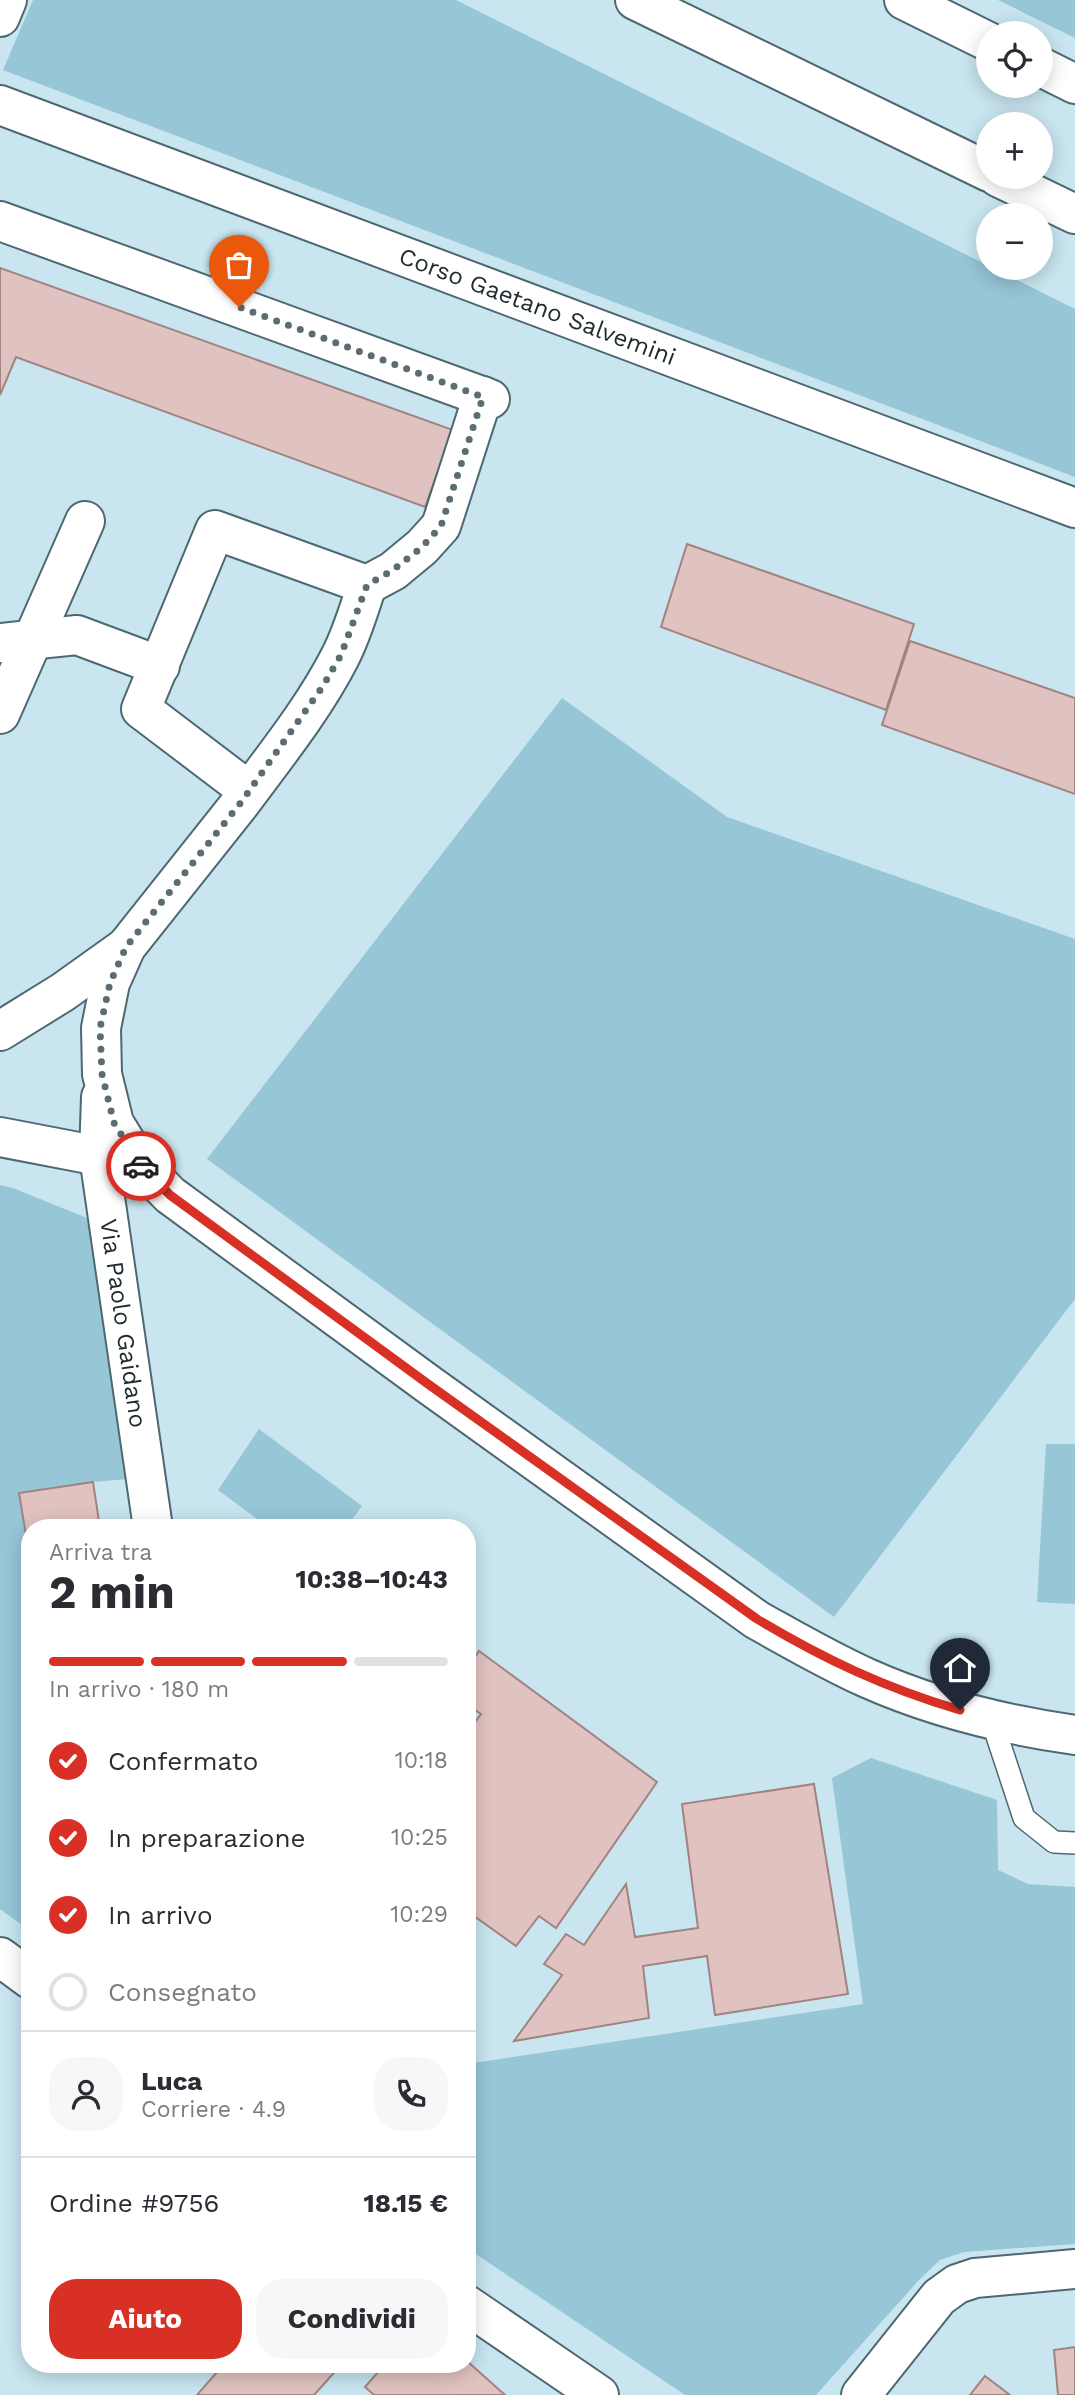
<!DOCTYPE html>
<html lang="it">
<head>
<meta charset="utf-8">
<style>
  :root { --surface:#fff; --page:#f7f7f7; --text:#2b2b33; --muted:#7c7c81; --line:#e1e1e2; --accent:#d93025 }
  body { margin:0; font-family:"Work Sans",sans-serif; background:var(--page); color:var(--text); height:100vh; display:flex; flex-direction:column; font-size:26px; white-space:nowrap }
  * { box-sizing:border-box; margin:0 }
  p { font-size:23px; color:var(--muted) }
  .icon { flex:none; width:38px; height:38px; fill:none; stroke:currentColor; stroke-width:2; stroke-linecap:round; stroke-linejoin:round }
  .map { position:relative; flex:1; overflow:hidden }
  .panel { position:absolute; left:21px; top:1519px; width:455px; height:854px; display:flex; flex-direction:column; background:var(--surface); border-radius:28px; box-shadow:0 4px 18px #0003 }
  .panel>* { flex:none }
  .fabs { position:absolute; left:976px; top:21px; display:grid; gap:14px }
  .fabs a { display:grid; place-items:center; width:77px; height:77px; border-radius:50%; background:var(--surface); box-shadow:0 4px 18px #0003; font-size:35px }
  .pin { position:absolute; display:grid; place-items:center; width:60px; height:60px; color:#fff; margin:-72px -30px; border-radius:50% 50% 50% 0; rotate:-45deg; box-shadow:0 0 7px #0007 }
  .pin .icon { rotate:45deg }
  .courier { position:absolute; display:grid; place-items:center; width:70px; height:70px; margin:-35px; border:5px solid #d93025; border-radius:50%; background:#fff; color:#222; box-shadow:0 2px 9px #0007 }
  .head em { font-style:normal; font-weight:700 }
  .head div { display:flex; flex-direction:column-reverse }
  .head { display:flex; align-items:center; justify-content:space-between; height:119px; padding:0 28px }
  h1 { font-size:46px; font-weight:700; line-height:52px }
  .bar { display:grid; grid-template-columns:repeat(4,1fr); gap:10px 7px; align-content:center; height:84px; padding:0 28px }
  .bar i { height:9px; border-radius:5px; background:var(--line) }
  .bar .active { background:var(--accent) }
  .bar p { grid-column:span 4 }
  .line { display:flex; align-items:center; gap:18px; padding:0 28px; border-top:2px solid var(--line) }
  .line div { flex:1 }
  .round { display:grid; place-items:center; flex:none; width:74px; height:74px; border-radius:28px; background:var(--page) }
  ol { padding:0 28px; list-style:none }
  li { display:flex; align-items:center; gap:21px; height:77px }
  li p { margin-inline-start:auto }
  li .icon { padding:7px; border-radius:50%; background:var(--accent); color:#fff; stroke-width:4 }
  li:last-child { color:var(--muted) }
  li i { width:38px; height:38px; border:4px solid var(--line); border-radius:50% }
  .primary-button { display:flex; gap:14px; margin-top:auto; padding:14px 28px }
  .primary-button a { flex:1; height:80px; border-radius:28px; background:var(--accent); color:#fff; font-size:28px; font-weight:700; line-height:80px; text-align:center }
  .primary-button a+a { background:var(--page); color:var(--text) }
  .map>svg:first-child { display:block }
</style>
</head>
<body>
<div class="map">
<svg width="1075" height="2395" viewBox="0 0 1075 2395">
  <rect width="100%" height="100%" fill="#c8e5f0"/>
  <g fill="#97c6d7">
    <polygon points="33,0 456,0 1075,309 1075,477 3,70"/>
    <polygon points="998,0 1075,0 1075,38"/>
    <polygon points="562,698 727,817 1075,939 1075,1299 834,1617 207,1159"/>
    <polygon points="0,1185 13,1188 87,1218 128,1479 92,1482 19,1493 30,1559 30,1931 0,1909"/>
    <polygon points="259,1429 362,1506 346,1528 269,1528 218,1490"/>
    <polygon points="1046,1444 1075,1444 1075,1604 1037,1602"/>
    <polygon points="871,1758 997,1800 998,1870 1028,1884 1075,1887 1075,2244 964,2252 940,2260 919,2280 816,2395 685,2395 467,2248 467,2064 863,2004 832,1778"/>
  </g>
  <g fill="#e0c3c0" stroke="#a08482" stroke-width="2">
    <polygon points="0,268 453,430 425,507 16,357 0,395"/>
    <polygon points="687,544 914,624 886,710 661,627"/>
    <polygon points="910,641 1075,698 1075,794 882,725"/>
    <polygon points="93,1482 100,1528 30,1528 30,1559 19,1493"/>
    <polygon points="479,1651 657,1782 556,1928 539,1916 516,1946 467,1911 467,1733 481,1714 467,1705 467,1668"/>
    <polygon points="814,1784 848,1994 715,2015 707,1956 643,1966 649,2018 514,2041 562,1975 544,1964 566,1934 584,1945 626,1884 635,1937 698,1928 682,1804"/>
    <polygon points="1075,2347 1075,2395 1058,2395 1054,2350"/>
    <polygon points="467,2361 505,2395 374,2395 365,2387 385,2364 467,2364"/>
    <polygon points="224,2364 340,2364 341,2365 314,2395 197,2395"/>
    <polygon points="985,2376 1010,2395 970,2395"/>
  </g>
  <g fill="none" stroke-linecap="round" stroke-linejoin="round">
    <g stroke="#4e6872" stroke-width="24">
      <polyline id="service" points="991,1718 1024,1818 1054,1842 1075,1843"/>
    </g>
    <g stroke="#4e6872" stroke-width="42">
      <g id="minor">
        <polyline points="0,17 7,0"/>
        <path id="s1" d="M0,105l1075,403"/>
        <polyline points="0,221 490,399"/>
        <polyline points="367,585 393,571 422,547 441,526 483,396"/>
        <polyline points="0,643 77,635 160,666"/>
        <polyline points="0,714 85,521"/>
        <path d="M249,791l-108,-82 74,-179 152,55c-8,24 -15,49 -27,72 -26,51 -64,98 -98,144l-116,146 -16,36 -9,45 1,46 12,49 24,39 32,33 258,189 329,236c36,20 72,41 110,58 65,29 138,47 208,57"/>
        <polyline points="0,1031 63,992 126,947"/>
        <path id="s2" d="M101,1097l-2,59 54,372"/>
        <polyline points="0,1137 99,1156 124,1166"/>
        <polyline points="0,1957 30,1979"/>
        <polyline points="467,2305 599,2395"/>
        <polyline points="861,2395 939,2297 957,2284 975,2278 1075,2269"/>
      </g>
    </g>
    <g stroke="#4e6872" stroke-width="42">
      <g id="tertiary">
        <polyline points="635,0 989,172"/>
        <polyline points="904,0 989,42"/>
        <polyline points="1041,67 1075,84"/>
        <polyline points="998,177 1075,214"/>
      </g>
    </g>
    <use href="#service" stroke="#fff" stroke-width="21"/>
    <use href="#minor" stroke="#fff" stroke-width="38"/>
    <use href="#tertiary" stroke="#fff" stroke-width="38"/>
  </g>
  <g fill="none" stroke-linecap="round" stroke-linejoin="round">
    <polyline stroke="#5b6d73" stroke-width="7" stroke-dasharray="0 12.6" points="141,1166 114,1123 102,1074 100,1028 110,983 126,947 242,801 323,686 341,655 367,585 393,570 422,547 441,526 483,397 239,307"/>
    <path stroke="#d93025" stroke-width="9" d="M141,1166l29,29 258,189 329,235c67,40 128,69 203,91"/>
  </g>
  <g text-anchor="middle" stroke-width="5" stroke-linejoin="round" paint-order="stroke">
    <g font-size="24" fill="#212c30" stroke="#fff">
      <text dy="8" stroke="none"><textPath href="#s1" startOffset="574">Corso Gaetano Salvemini</textPath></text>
      <text dy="8" stroke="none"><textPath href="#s2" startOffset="228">Via Paolo Gaidano</textPath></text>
    </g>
  </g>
</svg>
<div class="fabs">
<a><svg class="icon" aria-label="locate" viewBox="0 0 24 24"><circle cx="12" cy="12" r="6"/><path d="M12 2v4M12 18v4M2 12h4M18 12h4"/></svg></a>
<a>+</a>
<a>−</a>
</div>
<div class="pin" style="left:239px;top:307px;background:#ea580c"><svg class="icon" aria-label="bag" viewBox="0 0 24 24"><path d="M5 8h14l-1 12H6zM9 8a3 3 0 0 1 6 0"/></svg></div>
<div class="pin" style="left:960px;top:1710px;background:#1f2937"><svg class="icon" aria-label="home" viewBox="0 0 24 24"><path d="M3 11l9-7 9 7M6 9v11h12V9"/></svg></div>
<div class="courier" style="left:141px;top:1166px"><svg class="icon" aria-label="car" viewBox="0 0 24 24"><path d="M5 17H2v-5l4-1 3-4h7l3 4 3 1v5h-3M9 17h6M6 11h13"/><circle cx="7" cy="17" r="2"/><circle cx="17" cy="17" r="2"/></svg></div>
<section class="panel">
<div class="head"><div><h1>2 min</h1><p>Arriva tra</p></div><em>10:38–10:43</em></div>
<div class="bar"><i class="active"></i><i class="active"></i><i class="active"></i><i></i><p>In arrivo · 180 m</p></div>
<ol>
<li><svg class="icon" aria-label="check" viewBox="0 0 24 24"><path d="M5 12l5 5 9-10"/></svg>Confermato<p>10:18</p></li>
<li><svg class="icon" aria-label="check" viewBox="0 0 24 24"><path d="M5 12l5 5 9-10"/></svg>In preparazione<p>10:25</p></li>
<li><svg class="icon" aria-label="check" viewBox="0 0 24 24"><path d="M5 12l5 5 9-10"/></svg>In arrivo<p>10:29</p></li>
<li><i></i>Consegnato</li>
</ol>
<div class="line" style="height:126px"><a class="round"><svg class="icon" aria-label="person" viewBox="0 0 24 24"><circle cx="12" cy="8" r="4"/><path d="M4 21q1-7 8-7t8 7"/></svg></a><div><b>Luca</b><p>Corriere · 4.9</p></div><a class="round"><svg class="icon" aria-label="phone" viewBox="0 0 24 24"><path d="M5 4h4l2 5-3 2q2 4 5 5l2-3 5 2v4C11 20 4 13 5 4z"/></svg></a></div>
<div class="line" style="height:91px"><div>Ordine #9756</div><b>18.15 €</b></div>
<div class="primary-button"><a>Aiuto</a><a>Condividi</a></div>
</section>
</div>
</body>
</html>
